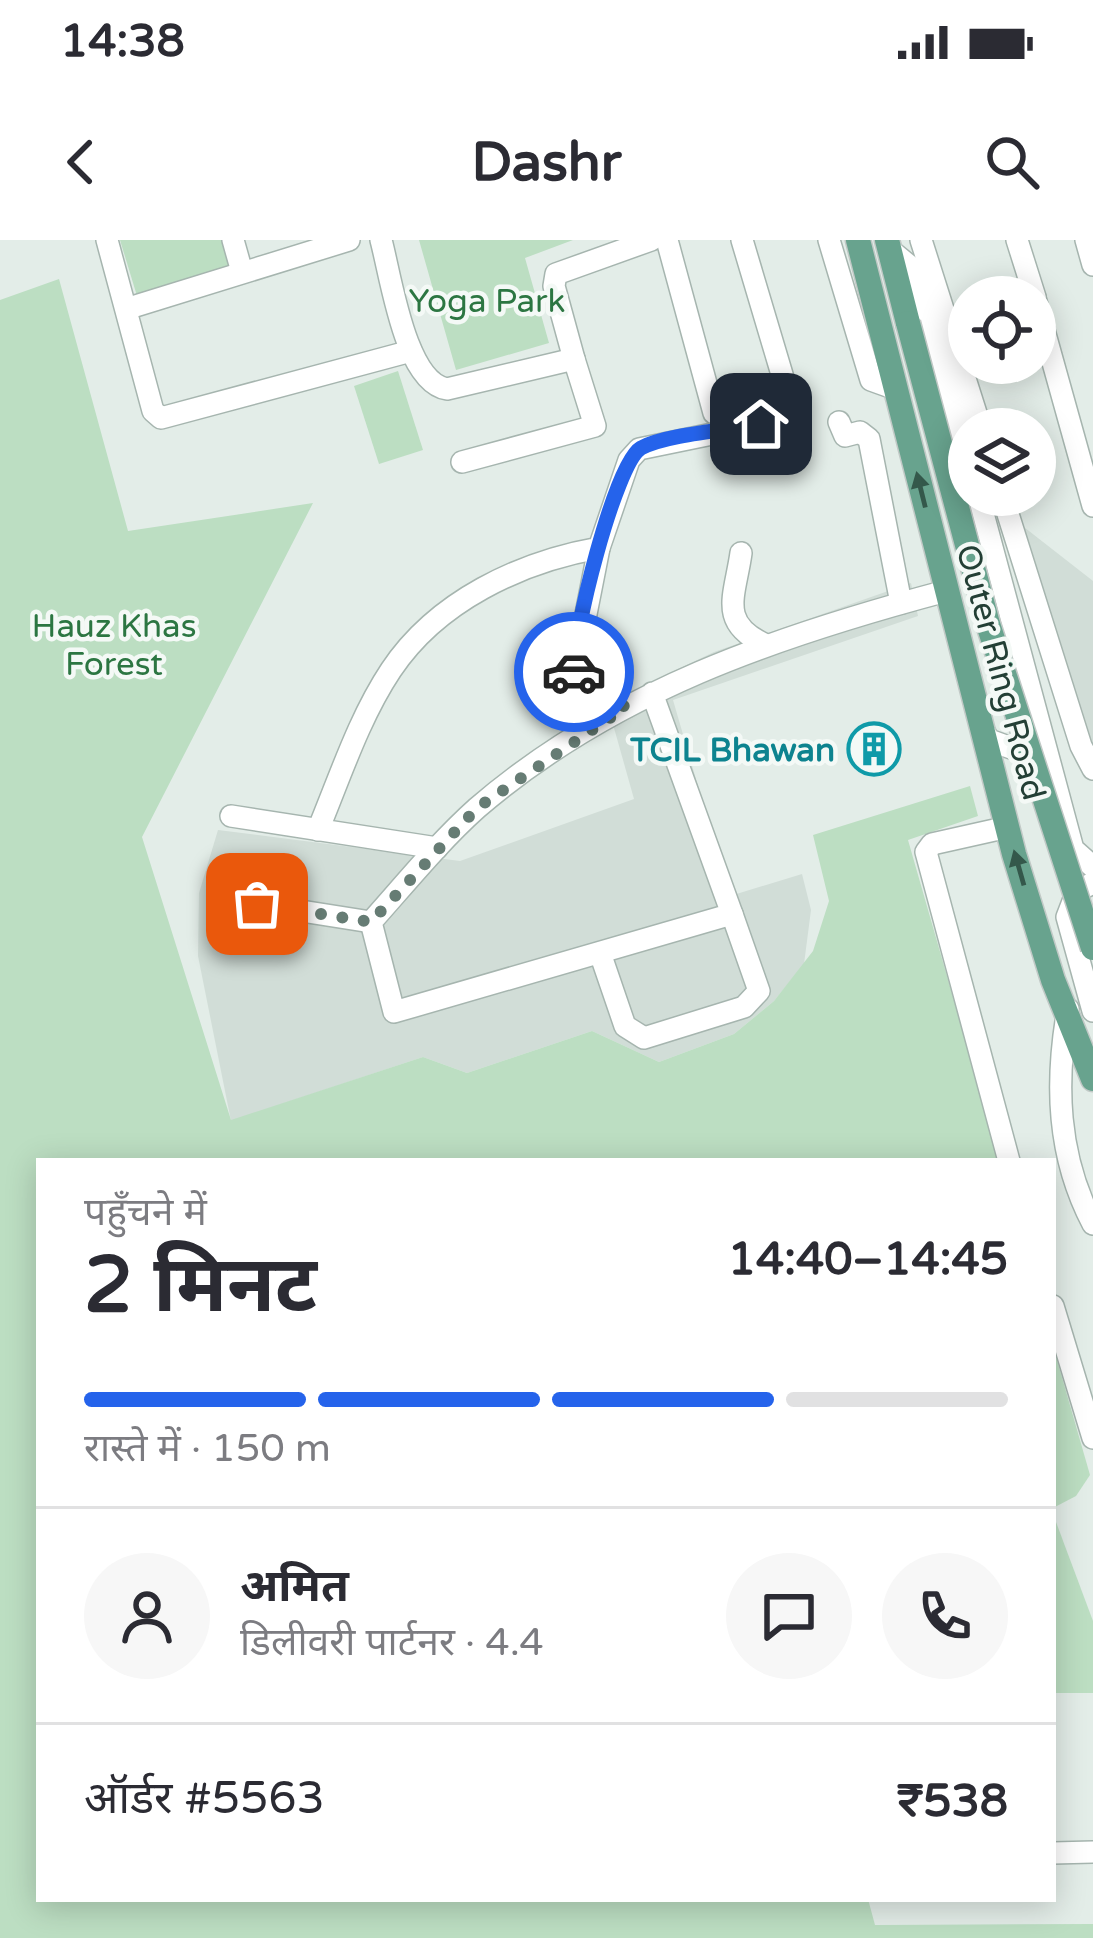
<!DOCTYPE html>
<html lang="hi">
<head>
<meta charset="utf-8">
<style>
  :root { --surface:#fff; --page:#f7f7f7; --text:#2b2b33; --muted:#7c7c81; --line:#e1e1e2; --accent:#2563eb }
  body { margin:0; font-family:"Varela Round","Noto Sans Devanagari",sans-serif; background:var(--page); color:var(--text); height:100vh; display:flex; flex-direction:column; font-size:45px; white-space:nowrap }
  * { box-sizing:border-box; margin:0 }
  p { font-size:39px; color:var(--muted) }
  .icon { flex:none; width:66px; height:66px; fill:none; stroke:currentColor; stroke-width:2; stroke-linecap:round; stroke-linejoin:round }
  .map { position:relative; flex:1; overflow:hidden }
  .drawer { position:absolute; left:36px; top:918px; width:1020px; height:744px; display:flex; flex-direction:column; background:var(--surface); border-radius:0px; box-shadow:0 6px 30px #0003 }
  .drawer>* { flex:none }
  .tools { position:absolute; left:948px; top:36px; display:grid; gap:24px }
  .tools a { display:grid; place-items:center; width:108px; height:108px; border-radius:50%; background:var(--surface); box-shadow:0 6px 30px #0003; font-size:60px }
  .pin { position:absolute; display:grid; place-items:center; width:102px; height:102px; color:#fff; margin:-51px; border-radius:24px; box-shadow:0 6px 18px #0006 }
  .courier { position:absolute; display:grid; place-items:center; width:120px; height:120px; margin:-60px; border:9px solid #2563eb; border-radius:50%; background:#fff; color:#222; box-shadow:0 3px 15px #0007 }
  .headline em { font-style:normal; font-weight:700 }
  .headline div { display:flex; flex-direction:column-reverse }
  .headline { display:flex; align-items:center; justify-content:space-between; height:204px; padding:0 48px }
  h1 { font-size:78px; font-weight:700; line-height:90px }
  .bar { display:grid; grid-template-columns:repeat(4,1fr); gap:18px 12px; align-content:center; height:144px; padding:0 48px }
  .bar i { height:15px; border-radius:9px; background:var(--line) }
  .bar .current { background:var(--accent) }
  .bar p { grid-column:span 4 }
  .line { display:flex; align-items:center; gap:30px; padding:0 48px; border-top:3px solid var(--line) }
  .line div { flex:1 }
  .round { display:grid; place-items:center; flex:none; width:126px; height:126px; border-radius:63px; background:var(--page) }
  .status { display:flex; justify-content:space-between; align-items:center; height:84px; padding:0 60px; background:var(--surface); direction:ltr }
  .status svg { height:33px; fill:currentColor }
  header { display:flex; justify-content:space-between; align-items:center; height:156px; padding:0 48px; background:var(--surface); font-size:54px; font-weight:700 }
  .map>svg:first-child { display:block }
</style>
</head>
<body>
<div class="status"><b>14:38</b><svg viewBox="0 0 49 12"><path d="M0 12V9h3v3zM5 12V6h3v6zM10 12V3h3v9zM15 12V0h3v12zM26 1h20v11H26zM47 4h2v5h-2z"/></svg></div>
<header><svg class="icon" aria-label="back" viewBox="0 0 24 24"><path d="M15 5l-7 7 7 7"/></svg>Dashr<svg class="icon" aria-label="search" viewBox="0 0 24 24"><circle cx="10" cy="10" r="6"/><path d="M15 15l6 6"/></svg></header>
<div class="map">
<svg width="1093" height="1698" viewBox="0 0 1093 1698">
  <rect width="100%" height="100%" fill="#e3ede8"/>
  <g fill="#d1ddd7">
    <polygon points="1020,284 1093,341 1093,524"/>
    <polygon points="911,343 918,376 673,460 730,656 802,634 811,670 804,724 774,761 734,794 659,822 592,791 467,833 423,817 231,881 198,716 199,653 218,590 460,621 634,559 607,463 714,412"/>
  </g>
  <g fill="#bcdec2">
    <polygon points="120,0 225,0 233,26 137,56"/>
    <polygon points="419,0 573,0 525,18 549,103 456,130"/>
    <polygon points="59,39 128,291 313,263 142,597 231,880 423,817 467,833 592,791 659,822 734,794 774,761 813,711 829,661 813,595 970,546 978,576 908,600 1000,921 39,921 39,1659 868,1659 875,1685 1093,1684 1093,1698 0,1698 0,60"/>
    <polygon points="398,131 423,210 379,224 354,146"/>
    <polygon points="1053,1106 1090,1235 1076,1256 1053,1268"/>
    <polygon points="1053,1274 1093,1381 1093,1453 1053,1453"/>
  </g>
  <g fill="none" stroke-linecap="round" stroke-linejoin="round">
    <g stroke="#a6b5af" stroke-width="24">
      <g id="minor">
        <polyline points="107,0 153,171 161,178 411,111"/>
        <polyline points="233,0 242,32"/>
        <path d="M381,0c10,37 24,142 66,149l127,-30 -20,-73 2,-12 95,-34"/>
        <polyline points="667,0 714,173"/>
        <polyline points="742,0 789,158"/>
        <polyline points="829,0 871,140 896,149"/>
        <polyline points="921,0 981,189"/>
        <polyline points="1017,0 1035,57"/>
        <polyline points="1086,0 1093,25"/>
        <polyline points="890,10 912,28 969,221"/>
        <polyline points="1035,58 1093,266"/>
        <polyline points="129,68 349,0"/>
        <polyline points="839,182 845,196 860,192 869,199 901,363"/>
        <polyline points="462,222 595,186 574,119"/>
        <polyline points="978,255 1073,609 1093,627"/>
        <polyline points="1002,255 1081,506 1093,529"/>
        <polyline points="599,308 574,435 579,445 626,467"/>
        <path d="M741,313c-6,43 -23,69 23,91"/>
        <path d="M652,453l80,221 -338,98 -23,-90c34,-38 68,-80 106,-114 136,-117 300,-172 469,-217"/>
        <polyline points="982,488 989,500 1014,509 1036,492"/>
        <polyline points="231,576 437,608"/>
        <polyline points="1008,587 932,604 926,612 1009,921"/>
        <path d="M318,590c22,-53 41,-112 73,-160 46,-69 129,-108 208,-122l30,-88 10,-11 122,-25"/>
        <polyline points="1093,643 1077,651 1067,677 1093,771"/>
        <polyline points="257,664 371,682"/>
        <polyline points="600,713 625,786 644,798 744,767 759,751 732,674"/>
        <path d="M1068,769c-13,74 -11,147 25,215"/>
        <polyline points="1053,1066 1093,1198"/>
        <polyline points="1053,1613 1093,1612"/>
      </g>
    </g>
    <g stroke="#c1c9c6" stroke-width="27">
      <g id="major">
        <polyline points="858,0 1014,614 1053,740 1093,839"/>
        <polyline points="887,0 908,83"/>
      </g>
    </g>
    <use href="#minor" stroke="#fff" stroke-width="21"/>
    <use href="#major" stroke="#68a38e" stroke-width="24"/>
    <g stroke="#c1c9c6" stroke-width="27" stroke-linecap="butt">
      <polyline id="major-bridge" points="908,83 988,384 1093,708"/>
    </g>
    <use href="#major-bridge" stroke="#68a38e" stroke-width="24"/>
  </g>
  <defs><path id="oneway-solid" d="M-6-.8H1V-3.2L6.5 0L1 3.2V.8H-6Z" transform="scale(3)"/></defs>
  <g fill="#34584b">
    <use href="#oneway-solid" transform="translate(921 250) rotate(-104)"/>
    <use href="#oneway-solid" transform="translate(1019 628) rotate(-106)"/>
  </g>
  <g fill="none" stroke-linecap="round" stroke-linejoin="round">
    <polyline stroke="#667c74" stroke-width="12" stroke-dasharray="0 21.6" points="257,664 371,682 477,568 626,467 579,445 574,432"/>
    <path stroke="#2563eb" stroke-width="15" d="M574,432c-3,-32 41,-209 67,-224 26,-14 89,-18 120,-24"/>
  </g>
  <defs>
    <g id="building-ring" transform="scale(2.7)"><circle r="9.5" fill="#f4f9f6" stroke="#0f9aa8" stroke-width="1.5"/><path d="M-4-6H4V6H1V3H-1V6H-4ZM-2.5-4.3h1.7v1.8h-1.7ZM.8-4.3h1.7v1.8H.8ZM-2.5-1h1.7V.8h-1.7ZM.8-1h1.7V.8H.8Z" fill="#0f9aa8"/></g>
  </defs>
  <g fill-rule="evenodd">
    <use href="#building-ring" x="874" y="509"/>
  </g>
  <g text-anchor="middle" stroke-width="9" stroke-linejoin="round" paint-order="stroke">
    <g font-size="33" fill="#2c7642" stroke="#f4f9f6">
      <text x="487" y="72">Yoga Park</text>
      <text x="114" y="397">Hauz Khas<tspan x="114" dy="38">Forest</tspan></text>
    </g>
    <g font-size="33" fill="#233f35" stroke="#f4f9f6">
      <text transform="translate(1002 432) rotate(75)" y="12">Outer Ring Road</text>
    </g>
    <g font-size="33" font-weight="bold" fill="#0d838f" stroke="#f4f9f6" text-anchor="end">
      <text x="835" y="521">TCIL Bhawan</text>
    </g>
  </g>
</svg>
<div class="tools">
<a><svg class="icon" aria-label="locate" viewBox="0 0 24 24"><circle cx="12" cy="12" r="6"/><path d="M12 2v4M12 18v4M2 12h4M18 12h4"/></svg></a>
<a><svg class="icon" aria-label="layers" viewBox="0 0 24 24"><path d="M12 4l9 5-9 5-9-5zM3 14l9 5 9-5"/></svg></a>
</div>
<div class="pin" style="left:257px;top:664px;background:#ea580c"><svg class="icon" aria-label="bag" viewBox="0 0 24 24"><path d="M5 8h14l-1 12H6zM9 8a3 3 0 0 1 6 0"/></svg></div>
<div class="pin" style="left:761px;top:184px;background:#1f2937"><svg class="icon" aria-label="home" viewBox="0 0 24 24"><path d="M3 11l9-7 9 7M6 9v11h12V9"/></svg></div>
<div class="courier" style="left:574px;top:432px"><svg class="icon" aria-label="car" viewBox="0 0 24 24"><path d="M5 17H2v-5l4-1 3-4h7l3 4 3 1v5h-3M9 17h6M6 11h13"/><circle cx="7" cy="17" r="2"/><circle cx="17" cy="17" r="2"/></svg></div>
<section class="drawer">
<div class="headline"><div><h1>2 मिनट</h1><p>पहुँचने में</p></div><em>14:40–14:45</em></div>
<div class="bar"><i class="current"></i><i class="current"></i><i class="current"></i><i></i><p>रास्ते में · 150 m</p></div>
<div class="line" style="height:216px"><a class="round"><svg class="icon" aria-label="person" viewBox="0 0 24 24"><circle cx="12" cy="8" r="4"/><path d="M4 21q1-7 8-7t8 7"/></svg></a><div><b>अमित</b><p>डिलीवरी पार्टनर · 4.4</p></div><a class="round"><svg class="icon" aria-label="chat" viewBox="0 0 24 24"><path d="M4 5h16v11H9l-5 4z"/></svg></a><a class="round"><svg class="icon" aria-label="phone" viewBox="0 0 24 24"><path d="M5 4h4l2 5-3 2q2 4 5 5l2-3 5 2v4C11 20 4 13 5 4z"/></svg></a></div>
<div class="line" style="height:156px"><div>ऑर्डर #5563</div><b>₹538</b></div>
</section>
</div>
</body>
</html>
